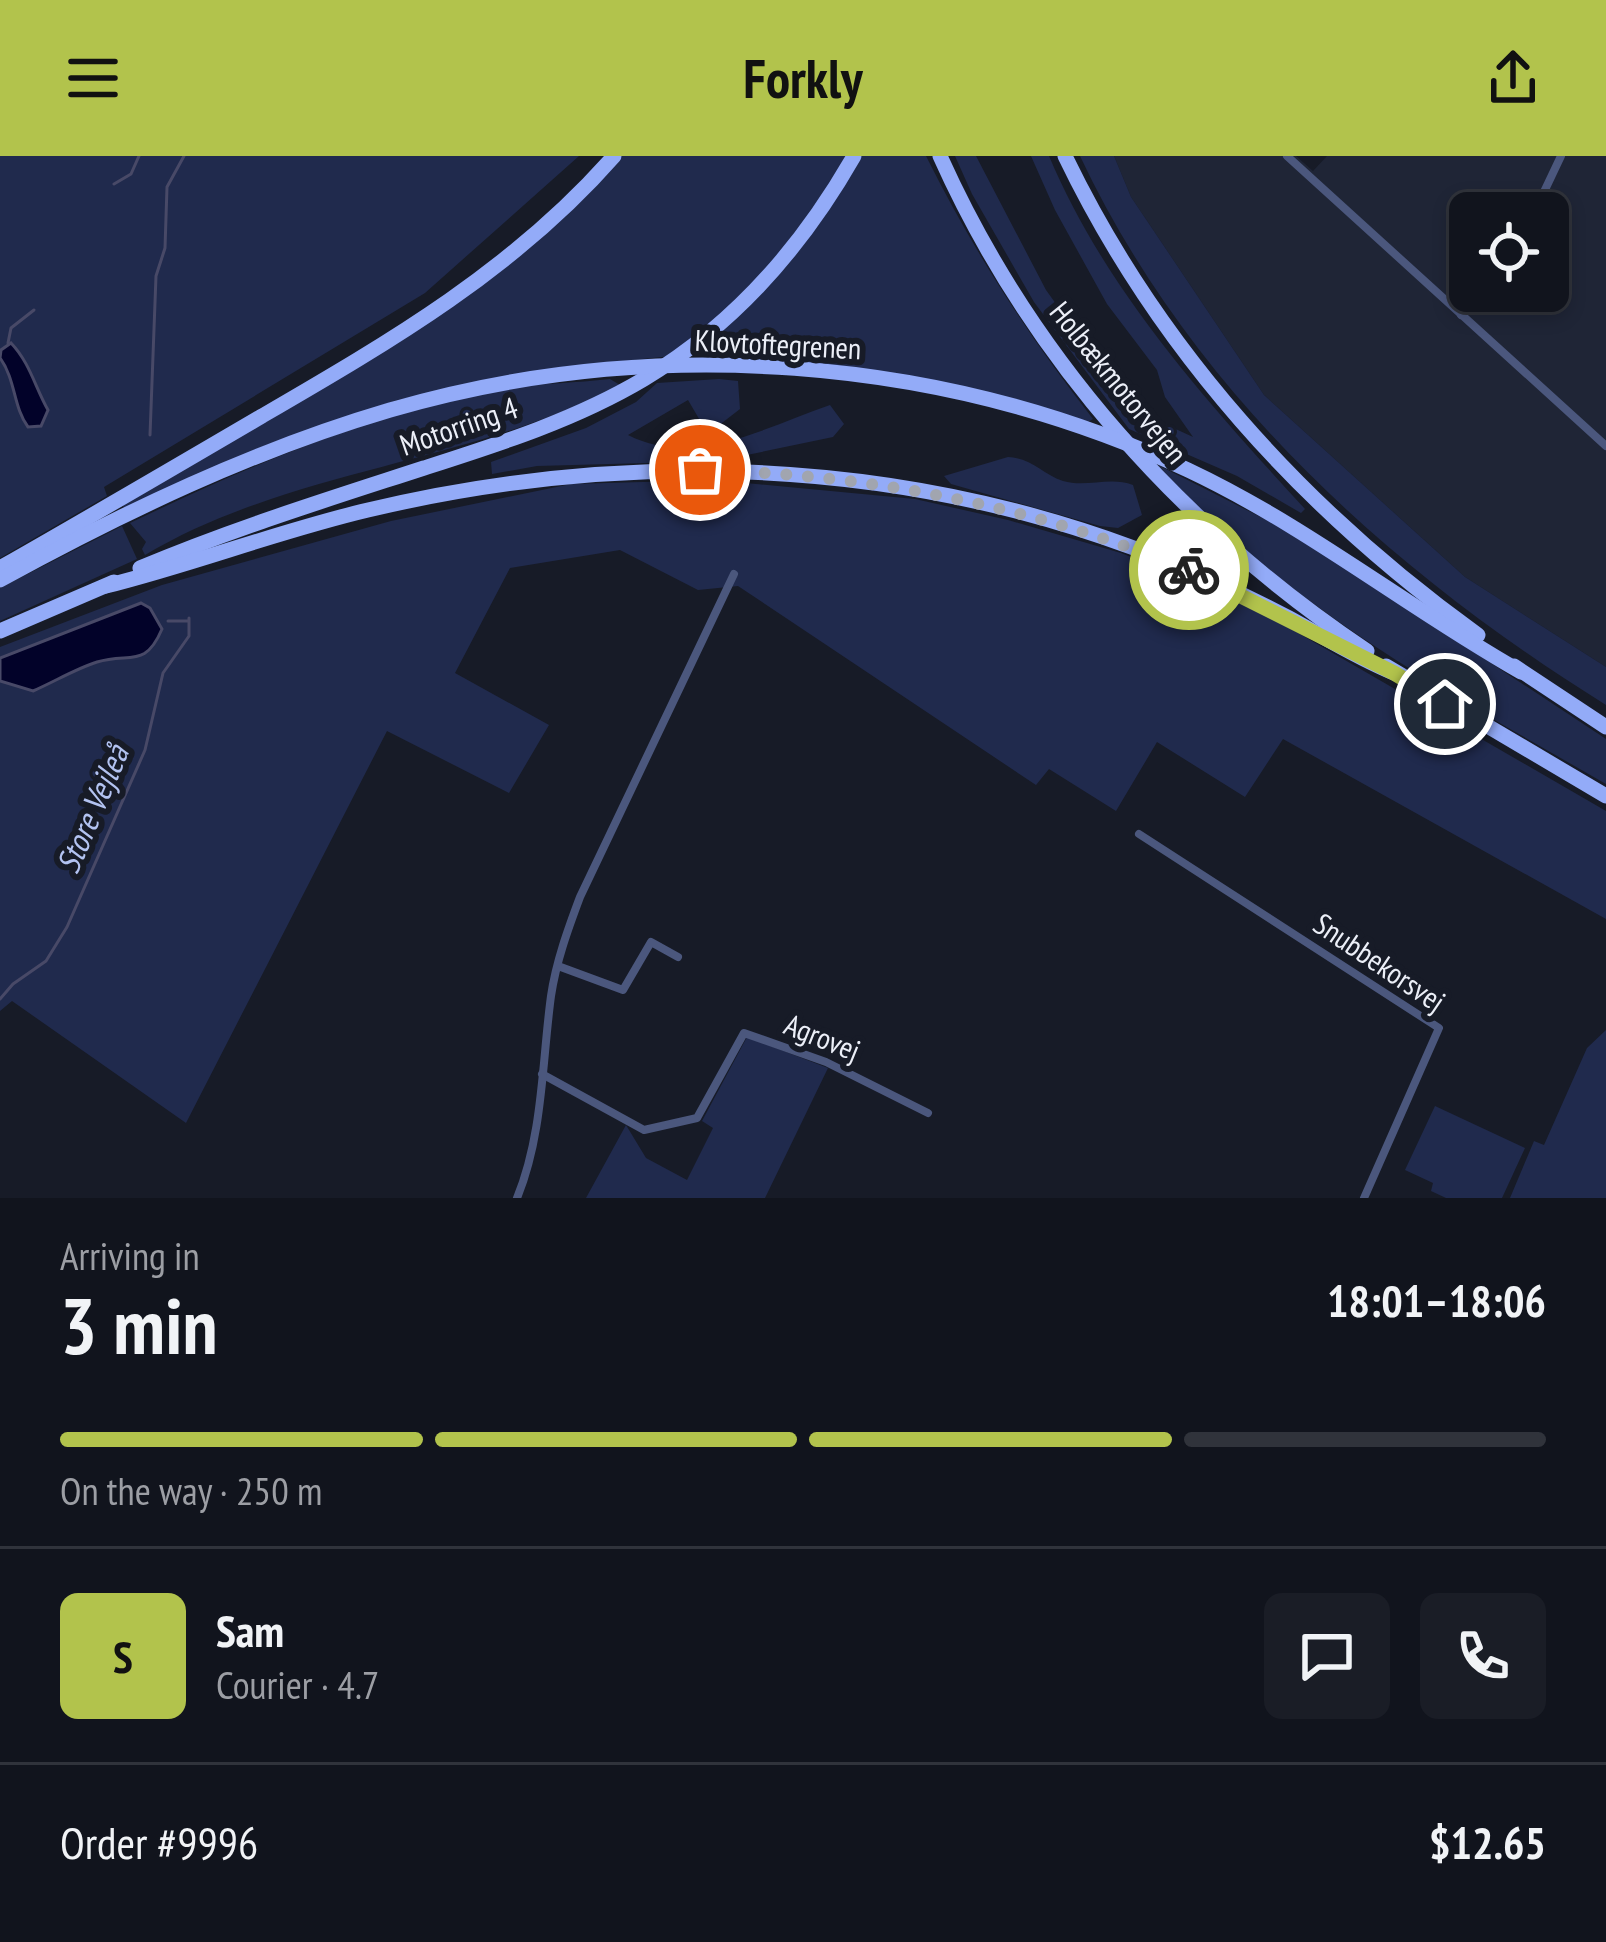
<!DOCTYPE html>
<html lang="en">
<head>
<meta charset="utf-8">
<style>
  :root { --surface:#11141d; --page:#1a1d26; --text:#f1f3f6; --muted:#9c9ea4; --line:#30333b; --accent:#b2c34c }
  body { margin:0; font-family:"PT Sans Narrow",sans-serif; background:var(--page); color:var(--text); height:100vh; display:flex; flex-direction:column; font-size:45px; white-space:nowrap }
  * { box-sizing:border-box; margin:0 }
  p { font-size:39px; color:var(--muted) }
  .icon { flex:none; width:66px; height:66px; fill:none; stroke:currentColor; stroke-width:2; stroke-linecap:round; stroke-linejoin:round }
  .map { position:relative; height:1042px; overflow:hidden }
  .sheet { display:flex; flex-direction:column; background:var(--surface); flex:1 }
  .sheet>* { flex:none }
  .tools { position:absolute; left:1449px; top:36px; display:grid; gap:24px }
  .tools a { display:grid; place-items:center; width:120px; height:120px; border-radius:18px; background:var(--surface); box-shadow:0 6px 18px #0003,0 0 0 3px var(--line); font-size:60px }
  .pin { position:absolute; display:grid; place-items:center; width:102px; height:102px; color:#fff; margin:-51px; border:6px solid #fff; border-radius:50%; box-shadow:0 3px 12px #0007 }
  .courier { position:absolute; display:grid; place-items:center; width:120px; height:120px; margin:-60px; border:9px solid #b2c34c; border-radius:50%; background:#fff; color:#222; box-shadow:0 3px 15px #0007 }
  .overview em { font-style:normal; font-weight:800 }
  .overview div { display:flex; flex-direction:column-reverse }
  .overview { display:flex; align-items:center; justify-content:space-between; height:204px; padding:0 60px }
  h1 { font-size:78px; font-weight:800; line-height:90px }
  .bar { display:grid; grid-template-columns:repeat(4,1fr); gap:18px 12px; align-content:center; height:144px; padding:0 60px }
  .bar i { height:15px; border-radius:9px; background:var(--line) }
  .bar .selected { background:var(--accent) }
  .bar p { grid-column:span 4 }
  .line { display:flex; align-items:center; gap:30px; padding:0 60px; border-top:3px solid var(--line) }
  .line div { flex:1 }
  .round { display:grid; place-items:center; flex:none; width:126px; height:126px; border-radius:18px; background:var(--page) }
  header { display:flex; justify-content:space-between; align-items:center; height:156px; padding:0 60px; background:var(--accent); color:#111; font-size:54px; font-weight:800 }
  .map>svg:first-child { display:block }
</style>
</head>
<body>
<header><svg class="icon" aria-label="menu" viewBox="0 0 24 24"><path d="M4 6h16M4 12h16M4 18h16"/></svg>Forkly<svg class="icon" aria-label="share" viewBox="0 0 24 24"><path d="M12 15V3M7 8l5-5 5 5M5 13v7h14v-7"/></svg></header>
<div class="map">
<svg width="1606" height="1042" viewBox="0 0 1606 1042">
  <rect width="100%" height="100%" fill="#171b27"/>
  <path fill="#1f2536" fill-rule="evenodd" d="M1114,0h182l17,15 14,-15h279v511l-141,-90 -201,-182 -133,-198zM1470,57h78v78h-78z"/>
  <g fill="#202a4d">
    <polygon points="0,0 579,0 425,137 104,331 107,340 0,402"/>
    <polygon points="621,0 849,0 817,52 744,139 672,200 554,212 397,244 266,289 124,352 122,347 458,147 552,72"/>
    <path d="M862,0h64c47,94 102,180 167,263l-5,3c-125,-41 -252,-60 -384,-67l-4,-6c68,-55 119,-118 162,-193z"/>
    <path d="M955,0h21l70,134 49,68 46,55 52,24 -28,-40 -8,-27 -50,-66 -52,-94 -24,-54h18c57,135 158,246 256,353l-4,4 -64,-37 -108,-47 -95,-127 -62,-108z"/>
    <path d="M1080,0h34l17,41 133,198 201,182 141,90v38c-218,-136 -415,-314 -526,-549z"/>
    <path d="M610,223l10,6c-149,79 -329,83 -475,170l-3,-6 4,-7 -16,-19c121,-58 246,-112 379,-135 33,-5 67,-5 101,-9z"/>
    <path d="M719,223l19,2 2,28 -22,17 -13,3 -17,-29 -60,35c66,34 137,-8 202,-30l14,19 -11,13 -115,24 -181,5 -45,8 -1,-12 95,-34 50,-26 21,-19z"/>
    <path d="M1008,301c24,1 34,17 55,24 23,7 47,-5 70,4l9,30 -24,13 -18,-2 -149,-42 -7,-8z"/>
    <path d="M1158,309l142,72 306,202v45c-160,-92 -323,-180 -448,-319z"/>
    <polygon points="714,324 915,343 1008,364 1121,397 1241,444 1606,655 1606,763 1283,583 1245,641 1157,586 1116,655 1049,613 1036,629 738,430 698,434 620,394 510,412 455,517 549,569 509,637 387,575 186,967 12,845 0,855 0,491 162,429 391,365 571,328"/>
    <polygon points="122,370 137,403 0,465 0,432"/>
    <polygon points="1606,874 1606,1042 1510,1042 1534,985 1544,989 1587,892"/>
    <polygon points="747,881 828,912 765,1042 586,1042 626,969 646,1002 687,1024 713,972 702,965"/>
    <polygon points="1435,950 1525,992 1502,1042 1446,1042 1431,1035 1433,1027 1405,1014"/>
  </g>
  <g fill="#020229" stroke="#484967" stroke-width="3">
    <path d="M11,187c19,20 24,44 37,67l-7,16 -13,1c-15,-20 -12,-47 -28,-69l1,-8z"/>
    <path d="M141,447l9,5 12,21c-17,40 -32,23 -65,33 -22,7 -43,20 -64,29l-33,-10v-23z"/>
  </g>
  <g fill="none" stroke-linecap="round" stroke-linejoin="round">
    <g stroke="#484967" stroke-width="3">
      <polyline points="114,28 131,18 139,0"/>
      <polyline points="8,187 11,172 34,154"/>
      <polyline points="150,279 156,120 165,92 167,31 184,0"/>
      <polyline points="168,465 188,465"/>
      <polyline points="0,843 13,828 46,805 67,771 145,594 163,517 189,480 189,462"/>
    </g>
    <g stroke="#4b577d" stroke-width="8">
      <polyline points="1287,0 1606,290"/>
      <polyline points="1534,57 1561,0"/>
      <polyline points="1461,159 1483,135"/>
      <polyline points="1139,678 1439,872 1364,1042"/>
      <polyline points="558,810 623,834 651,786 678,801"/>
      <polyline points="542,918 644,974 697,962 744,877 826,906 928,957"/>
      <path d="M517,1042c26,-63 25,-136 34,-202 5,-34 17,-67 29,-99l154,-323"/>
    </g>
    <g stroke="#93abf8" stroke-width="15">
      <path d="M940,0c91,203 243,372 427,495"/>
      <path d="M1065,0c93,193 239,354 413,479"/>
      <path d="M0,412c88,-50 175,-101 262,-152 129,-75 253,-147 352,-260"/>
      <path d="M140,412c92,-39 189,-69 284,-100 75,-24 151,-48 220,-89 90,-54 158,-132 210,-223"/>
      <path d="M0,424c124,-68 254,-130 390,-170 261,-76 552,-55 798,60 119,56 220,138 333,202"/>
      <path d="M106,430c88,-22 173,-55 262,-76 252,-60 519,-53 763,37 54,20 107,44 158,71 35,19 68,40 105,55"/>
      <polyline points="0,475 114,426"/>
      <polyline points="1386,510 1606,640"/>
      <polyline points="1514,510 1606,571"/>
    </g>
  </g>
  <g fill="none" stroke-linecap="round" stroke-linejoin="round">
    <path stroke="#a1a5af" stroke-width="12" stroke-dasharray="0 21.6" d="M700,314c170,4 331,36 489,100"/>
    <polyline stroke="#b2c34c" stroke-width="15" points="1189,414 1394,517 1445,548"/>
  </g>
  <g text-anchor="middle" stroke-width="12" stroke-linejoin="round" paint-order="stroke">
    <g font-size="30" fill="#eceff8" stroke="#171b27">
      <text transform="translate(778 189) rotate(3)" y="10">Klovtoftegrenen</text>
      <text transform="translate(1118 227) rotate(51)" y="10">Holbækmotorvejen</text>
      <text transform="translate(459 271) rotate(-19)" y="10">Motorring 4</text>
      <text transform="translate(1379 807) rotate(34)" y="10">Snubbekorsvej</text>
      <text transform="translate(822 882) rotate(22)" y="10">Agrovej</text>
    </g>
    <g font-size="33" font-style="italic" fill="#b3c3f1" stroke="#171b27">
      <text transform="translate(92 653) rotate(-67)" y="12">Store Vejleå</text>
    </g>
  </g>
</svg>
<div class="tools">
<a><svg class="icon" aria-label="locate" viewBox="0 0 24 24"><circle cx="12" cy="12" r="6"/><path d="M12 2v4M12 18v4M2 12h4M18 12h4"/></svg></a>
</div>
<div class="pin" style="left:700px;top:314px;background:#ea580c"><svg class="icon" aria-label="bag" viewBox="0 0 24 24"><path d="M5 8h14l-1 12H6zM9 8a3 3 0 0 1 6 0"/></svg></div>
<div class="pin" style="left:1445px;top:548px;background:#1f2937"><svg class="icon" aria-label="home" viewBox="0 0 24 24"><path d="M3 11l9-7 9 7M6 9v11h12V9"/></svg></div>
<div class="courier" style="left:1189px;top:414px"><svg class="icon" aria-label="bike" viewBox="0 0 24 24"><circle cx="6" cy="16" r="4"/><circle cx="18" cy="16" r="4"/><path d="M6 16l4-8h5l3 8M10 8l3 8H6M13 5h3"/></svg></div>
</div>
<section class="sheet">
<div class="overview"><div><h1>3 min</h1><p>Arriving in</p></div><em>18:01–18:06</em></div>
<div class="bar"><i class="selected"></i><i class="selected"></i><i class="selected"></i><i></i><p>On the way · 250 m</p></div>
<div class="line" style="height:216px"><b class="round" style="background:var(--accent);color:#111">S</b><div><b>Sam</b><p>Courier · 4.7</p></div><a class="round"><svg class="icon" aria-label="chat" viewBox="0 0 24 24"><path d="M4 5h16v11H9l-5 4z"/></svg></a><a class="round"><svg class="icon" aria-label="phone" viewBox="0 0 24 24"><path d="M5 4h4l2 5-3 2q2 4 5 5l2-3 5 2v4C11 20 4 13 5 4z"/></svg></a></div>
<div class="line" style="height:156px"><div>Order #9996</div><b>$12.65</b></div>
</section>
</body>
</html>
